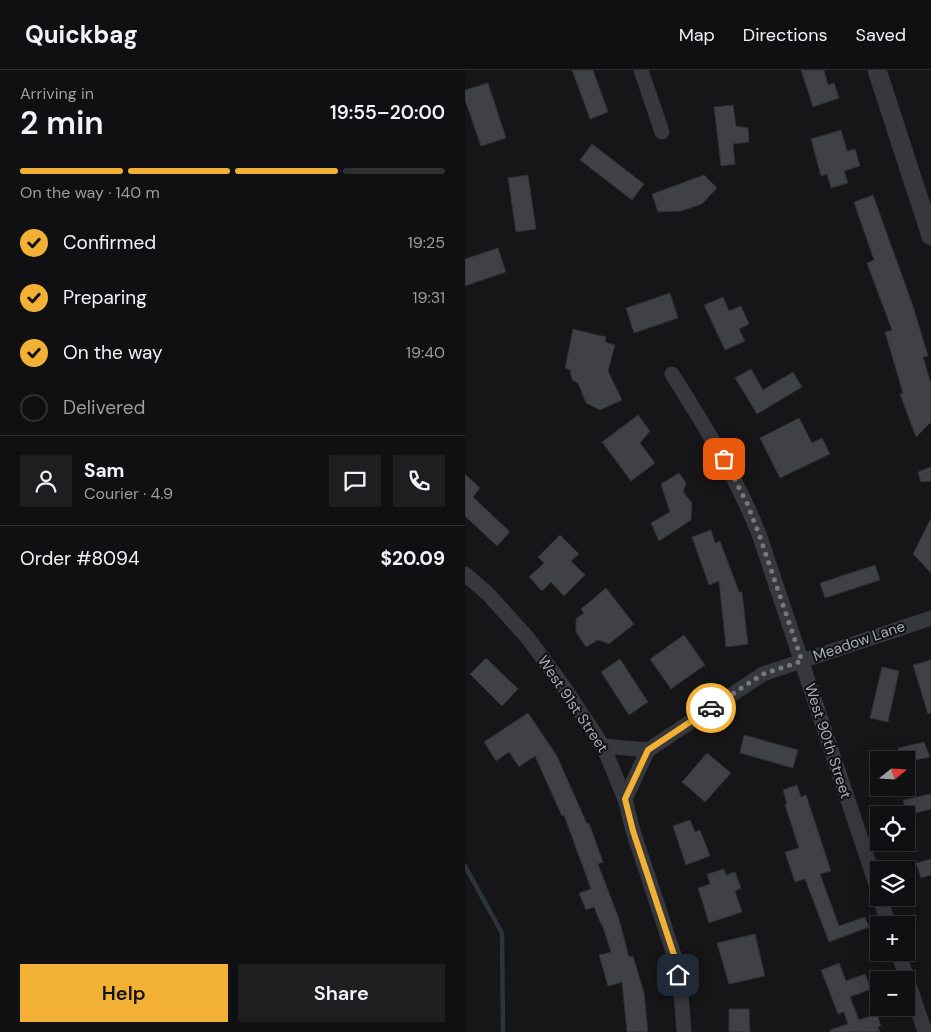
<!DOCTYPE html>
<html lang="en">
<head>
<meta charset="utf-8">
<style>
  :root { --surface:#101012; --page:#1e1e20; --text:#f1f3f6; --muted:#9c9d9f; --line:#303032; --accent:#f2b134 }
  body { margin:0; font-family:"DM Sans",sans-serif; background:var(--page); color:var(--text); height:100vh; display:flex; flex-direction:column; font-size:19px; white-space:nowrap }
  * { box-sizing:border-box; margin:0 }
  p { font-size:16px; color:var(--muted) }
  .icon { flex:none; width:28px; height:28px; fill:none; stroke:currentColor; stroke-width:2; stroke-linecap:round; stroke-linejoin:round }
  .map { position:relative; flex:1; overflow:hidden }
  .sheet { display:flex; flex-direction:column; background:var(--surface); width:465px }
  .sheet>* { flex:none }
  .needle { width:32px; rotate:72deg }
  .fabs { position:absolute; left:405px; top:681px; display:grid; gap:10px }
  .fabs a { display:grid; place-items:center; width:45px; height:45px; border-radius:0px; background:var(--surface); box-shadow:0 5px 20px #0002,0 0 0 1px var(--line); font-size:25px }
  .pin { position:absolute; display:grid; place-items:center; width:42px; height:42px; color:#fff; margin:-21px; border-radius:10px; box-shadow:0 2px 8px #0006 }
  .courier { position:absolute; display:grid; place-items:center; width:50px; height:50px; margin:-25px; border:4px solid #f2b134; border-radius:50%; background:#fff; color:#222; box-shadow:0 1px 6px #0007 }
  .overview em { font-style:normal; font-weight:600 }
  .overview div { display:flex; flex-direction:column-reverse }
  .overview { display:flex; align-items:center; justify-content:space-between; height:85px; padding:0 20px }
  h1 { font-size:32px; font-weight:600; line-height:38px }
  .bar { display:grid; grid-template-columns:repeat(4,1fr); gap:8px 5px; align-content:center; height:60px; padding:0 20px }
  .bar i { height:6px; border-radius:4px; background:var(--line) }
  .bar .selected { background:var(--accent) }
  .bar p { grid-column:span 4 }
  .line { display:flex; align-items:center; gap:12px; padding:0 20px; border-top:1px solid var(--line) }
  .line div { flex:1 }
  .round { display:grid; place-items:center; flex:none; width:52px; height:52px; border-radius:0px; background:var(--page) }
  ol { padding:0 20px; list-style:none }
  li { display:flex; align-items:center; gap:15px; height:55px }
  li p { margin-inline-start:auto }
  li .icon { padding:5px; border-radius:50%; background:var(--accent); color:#111; stroke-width:4 }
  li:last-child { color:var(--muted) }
  li i { width:28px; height:28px; border:2px solid var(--line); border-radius:50% }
  .action { display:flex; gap:10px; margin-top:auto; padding:10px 20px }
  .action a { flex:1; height:58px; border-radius:0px; background:var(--accent); color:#111; font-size:20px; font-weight:600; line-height:58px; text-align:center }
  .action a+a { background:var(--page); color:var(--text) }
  header { display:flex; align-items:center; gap:30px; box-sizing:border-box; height:70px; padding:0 25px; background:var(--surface); border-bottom:1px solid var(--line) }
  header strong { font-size:24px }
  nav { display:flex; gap:28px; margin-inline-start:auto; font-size:18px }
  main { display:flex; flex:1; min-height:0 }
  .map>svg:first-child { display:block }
</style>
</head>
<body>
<header>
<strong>Quickbag</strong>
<nav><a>Map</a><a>Directions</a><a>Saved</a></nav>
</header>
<main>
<section class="sheet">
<div class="overview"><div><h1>2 min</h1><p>Arriving in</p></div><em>19:55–20:00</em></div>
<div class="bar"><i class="selected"></i><i class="selected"></i><i class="selected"></i><i></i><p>On the way · 140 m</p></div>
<ol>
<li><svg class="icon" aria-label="check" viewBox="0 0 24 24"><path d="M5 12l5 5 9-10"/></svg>Confirmed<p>19:25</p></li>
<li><svg class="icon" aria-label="check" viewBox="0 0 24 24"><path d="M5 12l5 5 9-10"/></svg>Preparing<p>19:31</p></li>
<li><svg class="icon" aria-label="check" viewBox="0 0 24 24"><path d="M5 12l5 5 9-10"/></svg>On the way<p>19:40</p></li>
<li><i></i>Delivered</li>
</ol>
<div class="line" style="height:90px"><a class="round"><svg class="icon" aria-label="person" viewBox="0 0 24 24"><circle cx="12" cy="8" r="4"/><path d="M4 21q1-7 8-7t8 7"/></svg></a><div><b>Sam</b><p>Courier · 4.9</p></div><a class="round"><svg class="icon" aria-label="chat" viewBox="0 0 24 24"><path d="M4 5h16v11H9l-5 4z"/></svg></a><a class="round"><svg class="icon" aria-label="phone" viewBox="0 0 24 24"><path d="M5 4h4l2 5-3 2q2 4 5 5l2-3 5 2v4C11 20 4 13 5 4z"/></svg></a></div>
<div class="line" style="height:65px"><div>Order #8094</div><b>$20.09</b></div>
<div class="action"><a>Help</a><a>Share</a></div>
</section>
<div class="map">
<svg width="466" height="962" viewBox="0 0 466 962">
  <rect width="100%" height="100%" fill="#161618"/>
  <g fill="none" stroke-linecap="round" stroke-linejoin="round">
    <polyline stroke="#2c353c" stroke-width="4.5" points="0,796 37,863 38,962"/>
  </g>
  <g fill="#404145" stroke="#303034">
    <polygon points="107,0 128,0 143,42 125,49"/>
    <polygon points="336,0 359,0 363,15 369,13 374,28 348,37"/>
    <polygon points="23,13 41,68 16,76 0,30 0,20"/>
    <polygon points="268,35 271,56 283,58 284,72 268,74 270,94 256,96 249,37"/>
    <polygon points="376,60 382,81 390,79 395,96 379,101 383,113 366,118 362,104 356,106 346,69"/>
    <polygon points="127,74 179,114 167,130 115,90"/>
    <polygon points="63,105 71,159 51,162 43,108"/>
    <polygon points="239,105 252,118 237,134 216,141 193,142 187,124"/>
    <polygon points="408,125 448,236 463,286 458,287 466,314 466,352 451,367 435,324 438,323 420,262 427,260 402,193 409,190 389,132"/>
    <polygon points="33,178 41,202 0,216 0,189"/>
    <polygon points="205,223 213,248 169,263 161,238"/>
    <polygon points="258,227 264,241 276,236 284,254 274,259 280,271 260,280 239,235"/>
    <polygon points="108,259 141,267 140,272 150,275 143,301 157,330 135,340 121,333 113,313 107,310 105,300 100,298"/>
    <polygon points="286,299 298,320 328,302 337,317 292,344 270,308"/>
    <polygon points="173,345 185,361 175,373 190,393 166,411 137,372"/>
    <polygon points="334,348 347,373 357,368 365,384 315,408 295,368"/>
    <polygon points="466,397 466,411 456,412 453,402"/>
    <polygon points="214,403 221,413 218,422 227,433 226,450 194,471 186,453 205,442 196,414"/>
    <polygon points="0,404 15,418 8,427 45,462 32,476 0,446"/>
    <polygon points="466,448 466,503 448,484"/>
    <polygon points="246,460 250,473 255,471 274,522 277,522 283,574 261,577 254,511 244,515 227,467"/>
    <polygon points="95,465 114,484 106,491 120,505 99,526 86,512 77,521 64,507 79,493 73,487"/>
    <polygon points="410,495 415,510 360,528 355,513"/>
    <polygon points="141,518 169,554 144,574 133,570 121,577 111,562 111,549 119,543 116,539"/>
    <polygon points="219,565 240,595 206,619 185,589"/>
    <polygon points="21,588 53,619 37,636 5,604"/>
    <polygon points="155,589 183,632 164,645 136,602"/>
    <polygon points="466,590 466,643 463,644 448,595"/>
    <polygon points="417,597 434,601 423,652 405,648"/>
    <polygon points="63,643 92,686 122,754 124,753 138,792 133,794 154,849 164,887 168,886 179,923 183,962 162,962 157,912 143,916 134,885 146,882 137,854 136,854 129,837 121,840 114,823 126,819 99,745 97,746 70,686 54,697 44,682 31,691 19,672"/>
    <polygon points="279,665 333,680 328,698 275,683"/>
    <polygon points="459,672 465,687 441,692 441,690 436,690 433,678"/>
    <polygon points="242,683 266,703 240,732 217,712"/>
    <polygon points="332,715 336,727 341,725 366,801 355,804 374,856 400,847 404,857 364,872 340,809 330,812 320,782 334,778 320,735 322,734 318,720"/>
    <polygon points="466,724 466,739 443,745 438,730"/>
    <polygon points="225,750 230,762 235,760 245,786 221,795 208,756"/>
    <polygon points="466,789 466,805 456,808 451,793"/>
    <polygon points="259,799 261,805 270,802 276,818 270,821 277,842 244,853 233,818 245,814 242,804"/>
    <polygon points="290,864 300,906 264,914 252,873"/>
    <polygon points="374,893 381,911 400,904 406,919 385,927 394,950 412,944 416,956 413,957 415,962 365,962 365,960 383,954 379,942 373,944 356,900"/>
    <polygon points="264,939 284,939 285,962 264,962"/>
  </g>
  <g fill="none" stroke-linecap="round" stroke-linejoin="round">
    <g stroke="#37383d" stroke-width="15">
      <polyline points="176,0 197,62"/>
      <path d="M207,304c33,52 64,103 87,160l120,359"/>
      <polyline points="0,504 23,524 62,567 96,613 138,676 160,729 168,761 210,888 216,923 219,962"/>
      <polyline points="138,676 183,680 298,604 466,548"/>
      <polyline points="160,729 183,680"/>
      <polyline points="415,828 424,855"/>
      <polyline points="433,882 460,962"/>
    </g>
    <polyline stroke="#37383d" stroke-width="19" points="412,0 466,166"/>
  </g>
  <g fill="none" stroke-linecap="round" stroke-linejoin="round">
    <polyline stroke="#757880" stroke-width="5" stroke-dasharray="0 9" points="246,638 298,604 337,591 294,464 282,433 259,389"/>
    <polyline stroke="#f2b134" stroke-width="6" points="213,905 210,888 168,761 160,729 183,680 246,638"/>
  </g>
  <g text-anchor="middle" stroke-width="4" stroke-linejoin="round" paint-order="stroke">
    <g font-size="15" fill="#a8adb8" stroke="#111113">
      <text transform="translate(394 571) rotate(-19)" y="5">Meadow Lane</text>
      <text transform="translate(108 634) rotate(56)" y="5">West 91st Street</text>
      <text transform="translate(363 671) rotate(72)" y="5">West 90th Street</text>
    </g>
  </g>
</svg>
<div class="fabs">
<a><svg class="needle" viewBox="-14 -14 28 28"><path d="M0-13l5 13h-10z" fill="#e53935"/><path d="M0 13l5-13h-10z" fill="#9c9d9f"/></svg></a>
<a><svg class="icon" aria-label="locate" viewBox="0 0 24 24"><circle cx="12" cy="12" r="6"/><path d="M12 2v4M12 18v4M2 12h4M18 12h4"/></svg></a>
<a><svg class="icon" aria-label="layers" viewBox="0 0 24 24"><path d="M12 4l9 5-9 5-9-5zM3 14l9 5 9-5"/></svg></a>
<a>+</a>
<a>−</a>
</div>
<div class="pin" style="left:259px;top:389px;background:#ea580c"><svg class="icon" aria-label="bag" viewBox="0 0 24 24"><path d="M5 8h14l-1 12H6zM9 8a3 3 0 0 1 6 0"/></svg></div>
<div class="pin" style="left:213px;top:905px;background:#1f2937"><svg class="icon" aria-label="home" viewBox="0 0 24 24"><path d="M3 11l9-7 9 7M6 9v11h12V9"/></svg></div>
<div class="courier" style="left:246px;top:638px"><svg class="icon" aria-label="car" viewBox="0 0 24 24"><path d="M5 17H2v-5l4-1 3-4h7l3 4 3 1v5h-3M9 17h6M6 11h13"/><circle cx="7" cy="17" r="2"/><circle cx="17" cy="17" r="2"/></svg></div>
</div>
</main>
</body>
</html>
